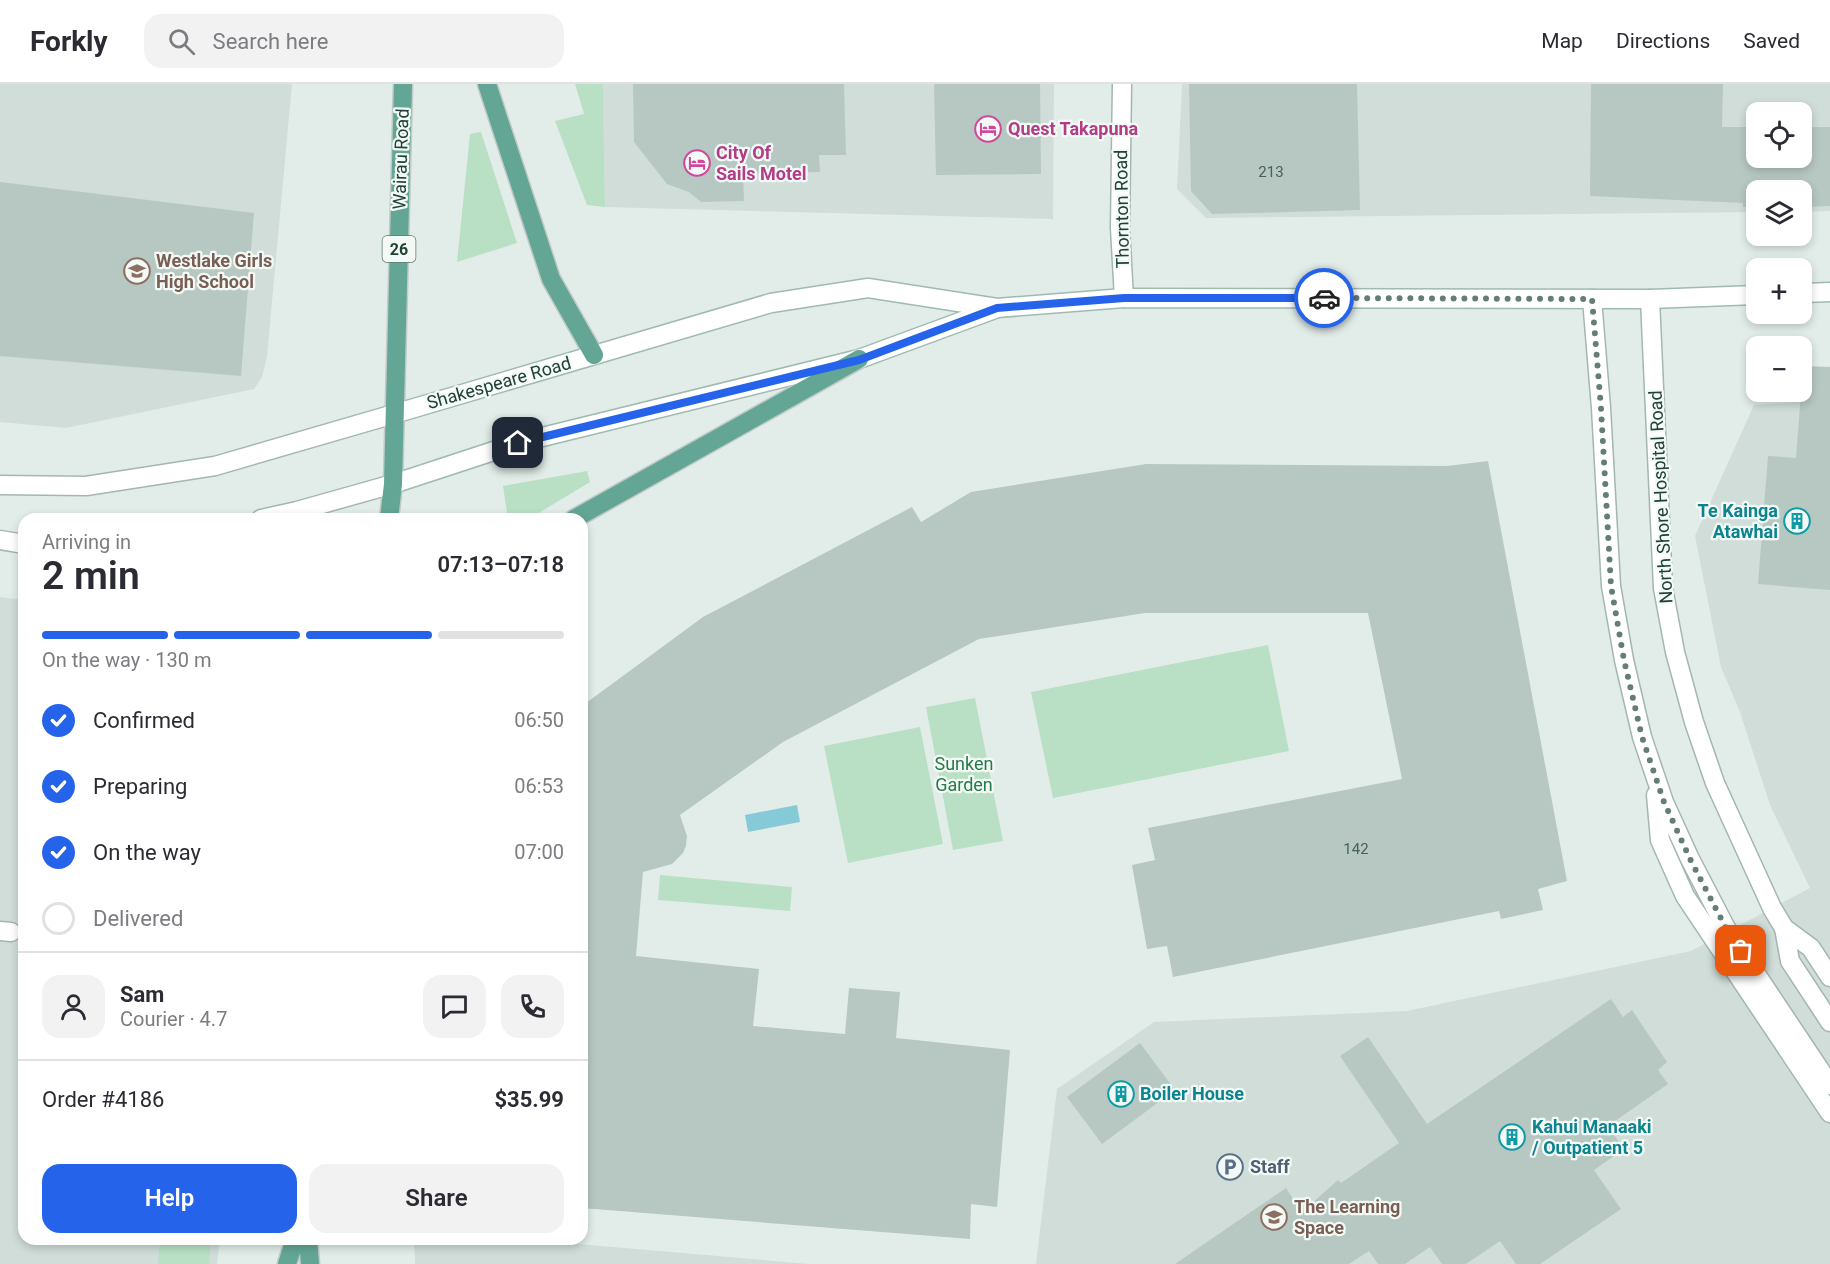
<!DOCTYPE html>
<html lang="en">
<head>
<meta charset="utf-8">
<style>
  :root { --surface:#fff; --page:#f2f2f3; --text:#2b2b33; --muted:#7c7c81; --line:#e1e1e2; --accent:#2563eb }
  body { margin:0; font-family:Roboto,sans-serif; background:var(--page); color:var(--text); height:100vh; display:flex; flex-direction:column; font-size:22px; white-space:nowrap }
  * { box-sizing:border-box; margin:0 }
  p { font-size:20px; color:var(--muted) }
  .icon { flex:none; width:33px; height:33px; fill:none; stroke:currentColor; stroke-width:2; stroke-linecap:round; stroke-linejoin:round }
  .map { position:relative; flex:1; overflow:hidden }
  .drawer { position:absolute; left:18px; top:429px; width:570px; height:732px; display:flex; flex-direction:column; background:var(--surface); border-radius:18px; box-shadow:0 3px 9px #0003 }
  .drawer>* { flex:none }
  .buttons { position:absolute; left:1746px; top:18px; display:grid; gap:12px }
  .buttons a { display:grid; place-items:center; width:66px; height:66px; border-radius:12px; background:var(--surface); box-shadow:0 3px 9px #0003; font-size:30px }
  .pin { position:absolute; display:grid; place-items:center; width:51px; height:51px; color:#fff; margin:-26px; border-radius:12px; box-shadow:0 3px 9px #0006 }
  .courier { position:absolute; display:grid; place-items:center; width:60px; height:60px; margin:-30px; border:4px solid #2563eb; border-radius:50%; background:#fff; color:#222; box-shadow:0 2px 8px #0007 }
  .summary em { font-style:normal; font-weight:600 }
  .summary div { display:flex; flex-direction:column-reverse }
  .summary { display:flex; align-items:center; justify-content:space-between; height:102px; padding:0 24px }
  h1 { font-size:39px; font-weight:600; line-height:45px }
  .bar { display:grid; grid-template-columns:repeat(4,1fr); gap:9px 6px; align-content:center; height:72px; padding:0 24px }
  .bar i { height:8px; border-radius:4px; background:var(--line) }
  .bar .on { background:var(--accent) }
  .bar p { grid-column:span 4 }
  .line { display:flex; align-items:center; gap:15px; padding:0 24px; border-top:2px solid var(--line) }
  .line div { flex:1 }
  .round { display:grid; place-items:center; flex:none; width:63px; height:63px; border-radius:18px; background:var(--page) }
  ol { padding:0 24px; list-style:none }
  li { display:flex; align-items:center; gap:18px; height:66px }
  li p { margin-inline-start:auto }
  li .icon { padding:6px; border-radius:50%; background:var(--accent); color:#fff; stroke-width:4 }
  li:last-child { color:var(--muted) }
  li i { width:33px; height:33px; border:3px solid var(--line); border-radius:50% }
  .button { display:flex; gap:12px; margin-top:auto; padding:12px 24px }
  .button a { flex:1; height:69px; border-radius:18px; background:var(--accent); color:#fff; font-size:24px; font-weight:600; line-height:69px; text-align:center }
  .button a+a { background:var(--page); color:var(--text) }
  header { display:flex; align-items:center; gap:36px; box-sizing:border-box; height:84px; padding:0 30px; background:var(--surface); border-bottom:2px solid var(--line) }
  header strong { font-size:28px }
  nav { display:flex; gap:33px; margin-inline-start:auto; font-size:21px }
  .search { width:420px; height:54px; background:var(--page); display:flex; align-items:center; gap:15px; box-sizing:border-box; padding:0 21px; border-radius:18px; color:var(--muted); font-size:22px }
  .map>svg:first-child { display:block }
</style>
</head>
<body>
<header>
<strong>Forkly</strong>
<div class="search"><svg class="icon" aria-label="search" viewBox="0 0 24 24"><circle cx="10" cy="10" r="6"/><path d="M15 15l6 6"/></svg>Search here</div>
<nav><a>Map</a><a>Directions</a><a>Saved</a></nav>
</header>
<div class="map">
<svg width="1830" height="1180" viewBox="0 0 1830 1180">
  <rect width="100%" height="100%" fill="#e2ede9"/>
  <g fill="#d0ddd8" fill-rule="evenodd">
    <polygon points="0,0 292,0 267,272 262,293 254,305 66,344 0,338"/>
    <polygon points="603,0 1054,0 1053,135 605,123"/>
    <path d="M1182,0h648v127l-28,1v-22h-46v22l-550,6 -29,-29zM1756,28h46v46h-46z"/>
    <polygon points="1830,316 1830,1180 1036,1180 1057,1005 1154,938 1407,927 1691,867 1810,804 1770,721 1740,628 1721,583 1695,452 1754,321"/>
    <polygon points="0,513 24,516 24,1155 220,1155 217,1180 0,1180"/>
    <polygon points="414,1155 520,1155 809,1180 415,1180"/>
  </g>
  <g fill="#b9e0c5">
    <polygon points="575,0 603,0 605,123 587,121 555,37 584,30"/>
    <polygon points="481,48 517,159 457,178 470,50"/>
    <polygon points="587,387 590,398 529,435 508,435 503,402"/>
    <polygon points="1268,561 1289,667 1053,714 1031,608"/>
    <polygon points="975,614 1003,757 953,766 926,623"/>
    <polygon points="920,643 943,760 848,779 824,662"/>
    <polygon points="660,791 792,803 790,827 658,816"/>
    <polygon points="160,1155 211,1155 209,1180 158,1180"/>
  </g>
  <polygon fill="#86c9d7" points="797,721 800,738 748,748 745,731"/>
  <g fill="#b7c8c2">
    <polygon points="633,0 844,0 846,71 819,71 820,88 743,89 744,117 701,118 689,108 667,100 634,58"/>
    <polygon points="934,0 1040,0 1041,90 936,91"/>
    <polygon points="1189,0 1357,0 1360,126 1212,130 1191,107"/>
    <polygon points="1591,0 1723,0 1722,43 1756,43 1756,74 1802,74 1802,43 1830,43 1830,122 1802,123 1802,106 1756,106 1756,123 1743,123 1743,119 1590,112"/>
    <polygon points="0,98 254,129 241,292 0,272"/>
    <polygon points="1803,282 1830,283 1830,506 1758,500 1768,372 1796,374"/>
    <polygon points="1488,377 1567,797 1538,805 1543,826 1501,835 1499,827 1173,893 1167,862 1147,865 1132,781 1155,776 1148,744 1402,695 1368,529 1145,529 979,555 783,658 680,731 687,752 686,762 683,769 672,780 643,788 636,872 759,885 753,942 845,950 849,904 900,908 896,954 1010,966 997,1123 971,1120 970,1155 582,1124 582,622 703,533 912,423 921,438 971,408 1146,380 1447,382"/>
    <polygon points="1611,915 1623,933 1632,926 1667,978 1658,986 1668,1000 1608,1042 1624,1065 1594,1086 1621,1125 1540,1180 1516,1180 1500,1157 1466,1180 1442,1180 1430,1163 1405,1180 1378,1180 1369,1167 1349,1180 1175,1180 1286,1104 1302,1128 1338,1096 1341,1099 1399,1059 1340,972 1368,953 1427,1040"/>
    <polygon points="1140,959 1175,1006 1102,1060 1067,1013"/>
  </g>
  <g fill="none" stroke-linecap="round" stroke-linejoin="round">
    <g stroke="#a4b6b0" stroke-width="21">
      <g id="minor">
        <polyline points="1122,0 1120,144 1124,214"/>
        <polyline points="1592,215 1601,324 1611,502 1624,576 1642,653 1664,718 1690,775 1728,848 1830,1001"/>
        <polyline points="1650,215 1663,504 1675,568 1694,638 1715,699 1772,824 1784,844 1811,864 1830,893"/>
        <polyline points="1656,711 1660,756 1685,812 1830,1029"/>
        <polyline points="1784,844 1790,877 1830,938"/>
        <polyline points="0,847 11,848"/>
      </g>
    </g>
    <g stroke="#a4b6b0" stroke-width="21">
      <g id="tertiary">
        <polyline points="0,401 86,402 215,382 394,330"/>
        <polyline points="261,435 297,427 393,400"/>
        <polyline points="0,456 24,460"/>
      </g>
    </g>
    <g stroke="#9fbab1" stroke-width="21">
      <g id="secondary">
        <polyline points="1802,209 1830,208"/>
        <polyline points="394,330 771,219 868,204 997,224 1124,214 1650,215 1756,211"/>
        <polyline points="393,400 518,359 859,275 995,225"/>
      </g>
    </g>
    <g stroke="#c1cac7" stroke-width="21">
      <g id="primary">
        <polyline points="487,0 551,195 594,271"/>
        <polyline points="389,435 393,400 403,0"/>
        <polyline points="574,435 859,275"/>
        <polyline points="308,1155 310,1180"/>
        <polyline points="287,1180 295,1155"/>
      </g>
    </g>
    <use href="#minor" stroke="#fff" stroke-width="18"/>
    <use href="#tertiary" stroke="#fff" stroke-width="18"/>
    <use href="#secondary" stroke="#fff" stroke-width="18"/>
    <use href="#primary" stroke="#63a696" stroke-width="18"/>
  </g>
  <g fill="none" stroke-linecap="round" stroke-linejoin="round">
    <polyline stroke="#647d76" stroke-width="6" stroke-dasharray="0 10.8" points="1324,214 1592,215 1601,324 1611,502 1624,576 1642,653 1664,718 1690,775 1728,848 1741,867"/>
    <polyline stroke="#2563eb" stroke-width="8" points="518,359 859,276 997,224 1124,214 1324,214"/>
  </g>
  <defs>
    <g id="hotel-ring" transform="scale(1.35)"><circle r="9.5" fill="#f3faf6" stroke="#d1479c" stroke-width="1.5"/><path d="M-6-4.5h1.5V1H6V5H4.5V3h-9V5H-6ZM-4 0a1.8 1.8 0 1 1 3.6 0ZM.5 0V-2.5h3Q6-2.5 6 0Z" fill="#d1479c"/></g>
    <g id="school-ring" transform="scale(1.35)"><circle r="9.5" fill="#f3faf6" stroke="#8d6e63" stroke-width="1.5"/><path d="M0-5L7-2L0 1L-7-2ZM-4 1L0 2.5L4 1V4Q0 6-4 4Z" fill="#8d6e63"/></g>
    <g id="building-ring" transform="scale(1.35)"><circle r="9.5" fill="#f3faf6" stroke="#0f9aa8" stroke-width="1.5"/><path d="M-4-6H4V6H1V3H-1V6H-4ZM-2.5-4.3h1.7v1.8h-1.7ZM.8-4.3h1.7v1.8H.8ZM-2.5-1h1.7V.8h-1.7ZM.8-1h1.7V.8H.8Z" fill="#0f9aa8"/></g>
    <g id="parking-ring" transform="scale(1.35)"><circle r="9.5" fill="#f3faf6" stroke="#5c6f8a" stroke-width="1.5"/><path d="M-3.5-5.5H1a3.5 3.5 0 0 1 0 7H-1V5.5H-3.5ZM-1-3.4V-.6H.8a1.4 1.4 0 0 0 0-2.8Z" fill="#5c6f8a"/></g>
  </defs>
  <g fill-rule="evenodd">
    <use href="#hotel-ring" x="988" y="45"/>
    <use href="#hotel-ring" x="697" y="79"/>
    <use href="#school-ring" x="137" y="187"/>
    <use href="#building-ring" x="1797" y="437"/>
    <use href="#building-ring" x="1121" y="1010"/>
    <use href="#building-ring" x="1512" y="1053"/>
    <use href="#parking-ring" x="1230" y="1083"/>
    <use href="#school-ring" x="1274" y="1133"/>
  </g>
  <g text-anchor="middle" stroke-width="4.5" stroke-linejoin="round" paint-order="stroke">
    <g font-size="15" fill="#46625a">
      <text x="1271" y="93">213</text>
      <text x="1356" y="770">142</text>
    </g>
    <rect fill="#f3faf6" stroke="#5f7871" stroke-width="1.5" x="382.5" y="152" width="33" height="26" rx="4.5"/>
    <g font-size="16" font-weight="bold" fill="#204038">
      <text x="399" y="171">26</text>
    </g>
    <g font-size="18" font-weight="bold" fill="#b23c85" stroke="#f3faf6" text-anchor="start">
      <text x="1008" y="51">Quest Takapuna</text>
      <text x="716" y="75">City Of<tspan x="716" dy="21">Sails Motel</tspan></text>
    </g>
    <g font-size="18" fill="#204038" stroke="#f3faf6">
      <text transform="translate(401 75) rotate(-88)" y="6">Wairau Road</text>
      <text transform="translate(1122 125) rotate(-91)" y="6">Thornton Road</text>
      <text transform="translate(499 299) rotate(-16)" y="6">Shakespeare Road</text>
      <text transform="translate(1661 413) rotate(-93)" y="6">North Shore Hospital Road</text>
    </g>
    <g font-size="18" font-weight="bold" fill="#785e54" stroke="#f3faf6" text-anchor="start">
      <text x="156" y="183">Westlake Girls<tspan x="156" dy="21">High School</tspan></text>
      <text x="1294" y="1129">The Learning<tspan x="1294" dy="21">Space</tspan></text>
    </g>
    <g font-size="18" font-weight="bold" fill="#0d838f" stroke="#f3faf6" text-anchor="start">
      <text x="1778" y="433" text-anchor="end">Te Kainga<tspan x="1778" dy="21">Atawhai</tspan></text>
      <text x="1140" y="1016">Boiler House</text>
      <text x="1532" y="1049">Kahui Manaaki<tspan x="1532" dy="21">/ Outpatient 5</tspan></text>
    </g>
    <g font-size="18" fill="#277a49" stroke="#f3faf6">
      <text x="964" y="686">Sunken<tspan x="964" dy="21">Garden</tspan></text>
    </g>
    <g font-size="18" font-weight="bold" fill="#4e5e75" stroke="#f3faf6" text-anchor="start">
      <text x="1250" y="1089">Staff</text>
    </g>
  </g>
</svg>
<div class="buttons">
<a><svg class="icon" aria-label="locate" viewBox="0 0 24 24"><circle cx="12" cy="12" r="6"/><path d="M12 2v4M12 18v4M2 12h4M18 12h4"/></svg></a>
<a><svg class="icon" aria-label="layers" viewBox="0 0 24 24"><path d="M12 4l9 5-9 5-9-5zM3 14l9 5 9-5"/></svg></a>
<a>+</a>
<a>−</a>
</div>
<div class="pin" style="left:1741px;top:867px;background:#ea580c"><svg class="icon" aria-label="bag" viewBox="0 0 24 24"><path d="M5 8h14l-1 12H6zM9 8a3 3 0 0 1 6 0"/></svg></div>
<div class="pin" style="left:518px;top:359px;background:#1f2937"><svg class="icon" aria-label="home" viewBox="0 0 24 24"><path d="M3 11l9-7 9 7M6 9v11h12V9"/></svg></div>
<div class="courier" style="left:1324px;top:214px"><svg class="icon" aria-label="car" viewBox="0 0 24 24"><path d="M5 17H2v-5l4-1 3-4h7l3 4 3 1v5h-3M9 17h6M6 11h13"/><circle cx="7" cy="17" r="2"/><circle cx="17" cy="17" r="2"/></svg></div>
<section class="drawer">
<div class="summary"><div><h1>2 min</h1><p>Arriving in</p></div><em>07:13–07:18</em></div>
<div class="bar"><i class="on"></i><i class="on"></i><i class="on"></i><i></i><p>On the way · 130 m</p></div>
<ol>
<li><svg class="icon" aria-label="check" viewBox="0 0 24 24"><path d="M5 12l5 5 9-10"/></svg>Confirmed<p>06:50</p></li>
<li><svg class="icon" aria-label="check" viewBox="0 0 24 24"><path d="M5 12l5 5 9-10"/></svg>Preparing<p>06:53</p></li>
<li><svg class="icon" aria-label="check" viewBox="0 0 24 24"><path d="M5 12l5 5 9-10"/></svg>On the way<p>07:00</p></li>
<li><i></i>Delivered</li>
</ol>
<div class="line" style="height:108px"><a class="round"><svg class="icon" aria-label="person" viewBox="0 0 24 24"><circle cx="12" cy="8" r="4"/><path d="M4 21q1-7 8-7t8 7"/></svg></a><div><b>Sam</b><p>Courier · 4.7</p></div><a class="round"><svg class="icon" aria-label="chat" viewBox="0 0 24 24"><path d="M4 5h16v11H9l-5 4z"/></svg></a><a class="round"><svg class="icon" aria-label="phone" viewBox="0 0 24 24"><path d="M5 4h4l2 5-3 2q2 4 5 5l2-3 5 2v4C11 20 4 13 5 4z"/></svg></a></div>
<div class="line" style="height:78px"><div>Order #4186</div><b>$35.99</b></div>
<div class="button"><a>Help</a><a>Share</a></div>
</section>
</div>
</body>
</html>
